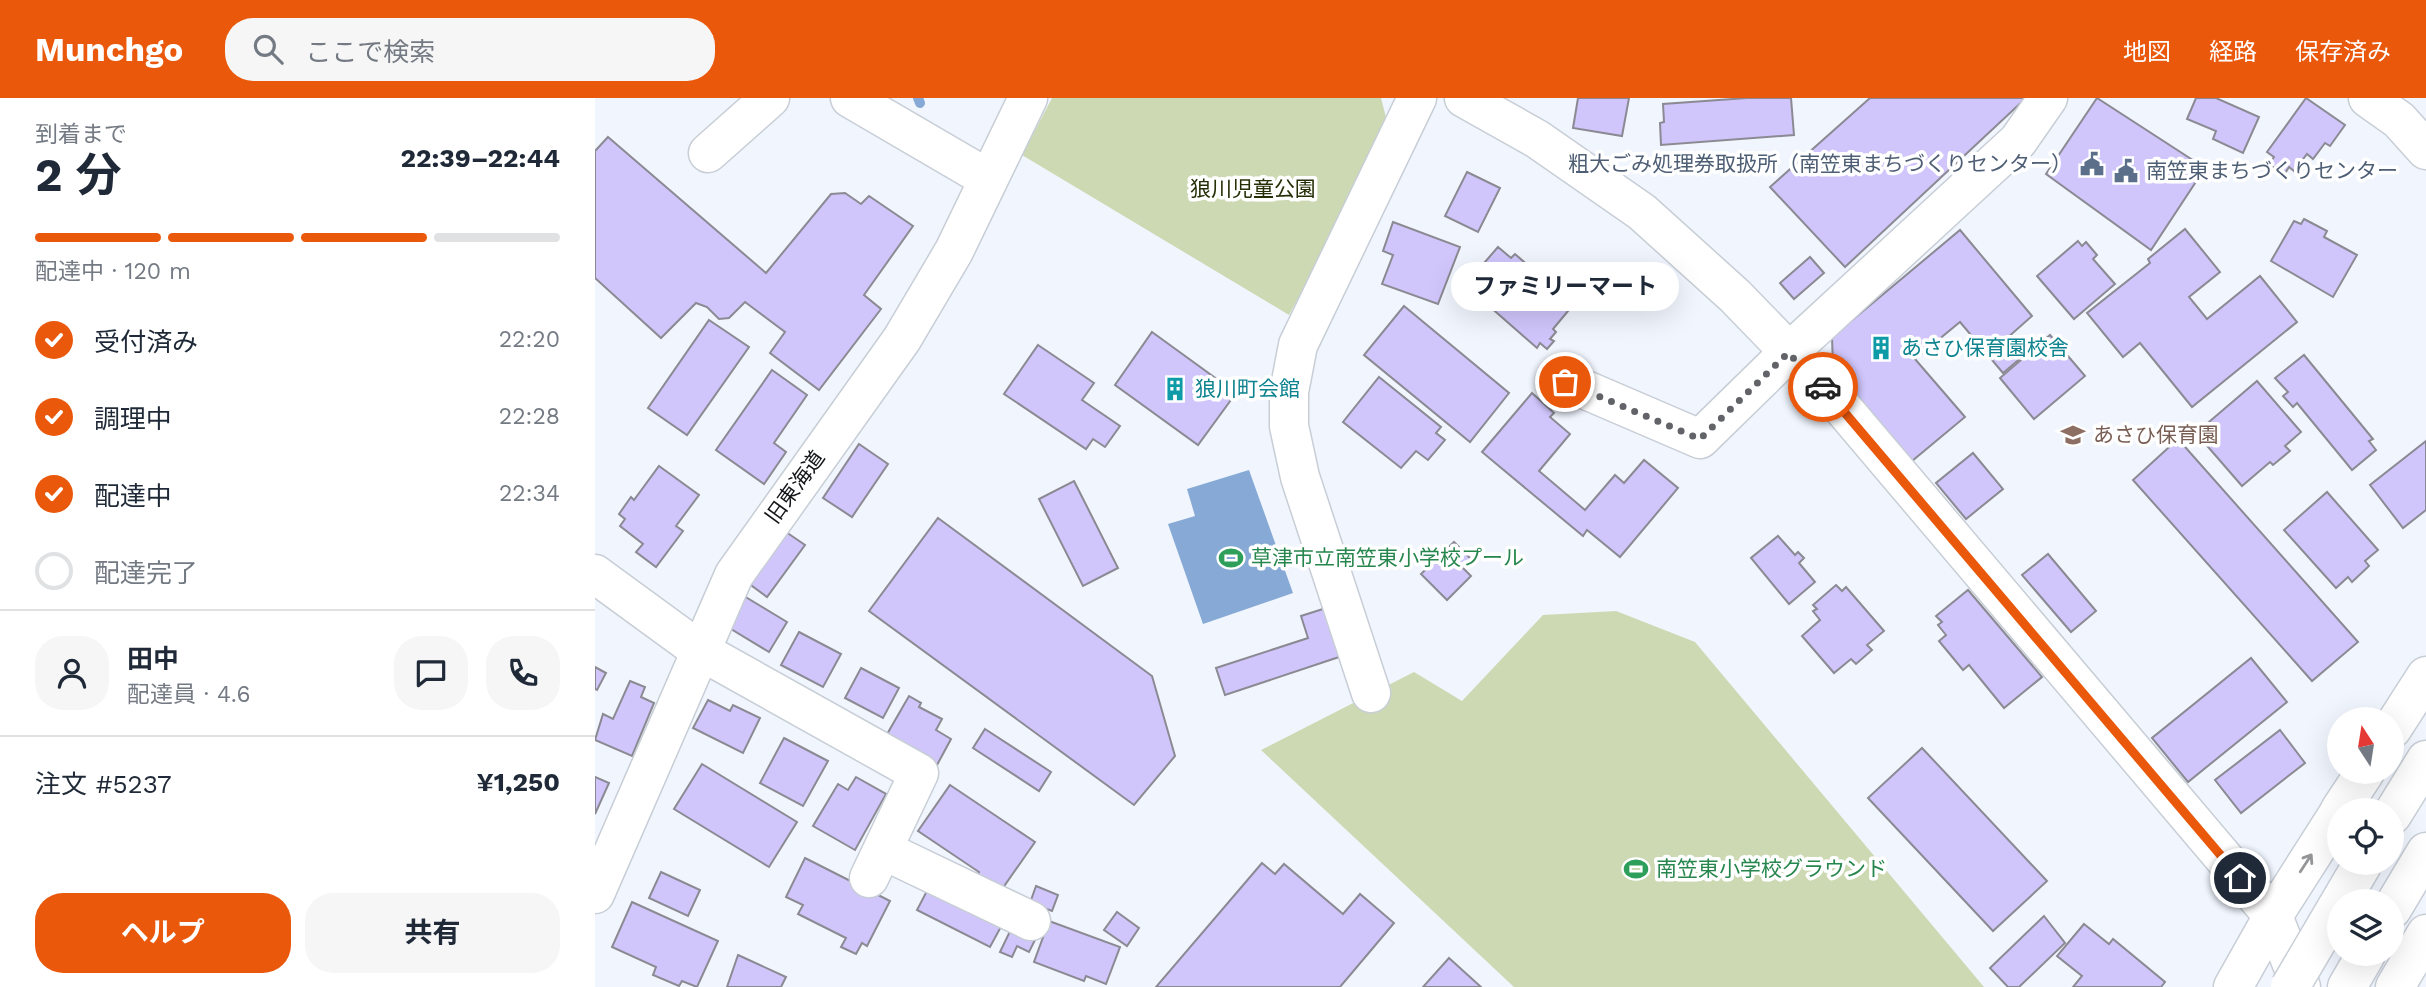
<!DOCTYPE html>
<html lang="ja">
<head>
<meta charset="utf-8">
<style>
  :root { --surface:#fff; --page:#f6f6f7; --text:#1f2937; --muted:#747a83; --line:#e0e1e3; --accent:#ea580c }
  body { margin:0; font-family:"Work Sans","Noto Sans JP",sans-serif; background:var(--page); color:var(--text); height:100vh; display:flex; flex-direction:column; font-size:26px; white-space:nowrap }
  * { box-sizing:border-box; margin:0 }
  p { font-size:23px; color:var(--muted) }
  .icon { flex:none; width:38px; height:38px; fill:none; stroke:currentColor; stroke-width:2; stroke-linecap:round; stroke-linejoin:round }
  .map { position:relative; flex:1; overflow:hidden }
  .side { display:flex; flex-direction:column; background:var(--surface); width:595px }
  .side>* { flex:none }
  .needle { width:46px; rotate:348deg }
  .fabs { position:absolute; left:1732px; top:609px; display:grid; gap:14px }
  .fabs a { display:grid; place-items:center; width:77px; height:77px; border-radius:50%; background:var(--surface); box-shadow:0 7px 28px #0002; font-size:35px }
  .pin { position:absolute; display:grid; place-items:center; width:60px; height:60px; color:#fff; margin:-30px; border:4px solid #fff; border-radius:50%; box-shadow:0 2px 7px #0007 }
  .courier { position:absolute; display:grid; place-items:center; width:70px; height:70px; margin:-35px; border:5px solid #ea580c; border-radius:50%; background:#fff; color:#222; box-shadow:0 2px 9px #0007 }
  .bubble { position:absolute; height:49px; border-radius:24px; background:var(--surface); box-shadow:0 7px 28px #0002; font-size:23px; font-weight:700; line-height:49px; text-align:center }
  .headline em { font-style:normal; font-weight:700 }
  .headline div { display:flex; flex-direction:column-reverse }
  .headline { display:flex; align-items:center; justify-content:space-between; height:119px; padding:0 35px }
  h1 { font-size:46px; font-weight:700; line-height:52px }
  .bar { display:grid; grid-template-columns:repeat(4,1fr); gap:10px 7px; align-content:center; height:84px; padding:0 35px }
  .bar i { height:9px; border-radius:5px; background:var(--line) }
  .bar .current { background:var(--accent) }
  .bar p { grid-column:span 4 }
  .line { display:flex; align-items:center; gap:18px; padding:0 35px; border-top:2px solid var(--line) }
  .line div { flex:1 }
  .round { display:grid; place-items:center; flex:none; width:74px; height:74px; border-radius:28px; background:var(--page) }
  ol { padding:0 35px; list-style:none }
  li { display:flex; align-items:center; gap:21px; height:77px }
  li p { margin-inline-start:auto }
  li .icon { padding:7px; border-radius:50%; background:var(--accent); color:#fff; stroke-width:4 }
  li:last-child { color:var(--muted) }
  li i { width:38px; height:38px; border:4px solid var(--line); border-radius:50% }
  .cta { display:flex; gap:14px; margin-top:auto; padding:14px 35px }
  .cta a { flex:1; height:80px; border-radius:28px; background:var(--accent); color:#fff; font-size:28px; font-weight:700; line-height:80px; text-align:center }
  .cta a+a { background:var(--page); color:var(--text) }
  header { display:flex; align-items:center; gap:42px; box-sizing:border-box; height:98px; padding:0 35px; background:var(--accent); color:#fff }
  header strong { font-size:33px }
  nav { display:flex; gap:38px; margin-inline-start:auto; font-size:24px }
  .search { width:490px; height:63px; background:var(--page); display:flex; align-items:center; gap:18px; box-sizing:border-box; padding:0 24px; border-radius:28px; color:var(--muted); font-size:26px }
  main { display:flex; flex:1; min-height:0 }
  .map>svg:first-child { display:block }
</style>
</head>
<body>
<header>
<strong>Munchgo</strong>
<div class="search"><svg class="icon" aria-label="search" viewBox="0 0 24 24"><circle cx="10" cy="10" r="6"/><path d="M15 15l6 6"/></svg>ここで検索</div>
<nav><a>地図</a><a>経路</a><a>保存済み</a></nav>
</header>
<main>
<section class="side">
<div class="headline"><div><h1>2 分</h1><p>到着まで</p></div><em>22:39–22:44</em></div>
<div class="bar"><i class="current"></i><i class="current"></i><i class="current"></i><i></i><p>配達中 · 120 m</p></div>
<ol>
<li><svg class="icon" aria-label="check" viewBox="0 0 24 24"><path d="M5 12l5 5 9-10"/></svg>受付済み<p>22:20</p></li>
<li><svg class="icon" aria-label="check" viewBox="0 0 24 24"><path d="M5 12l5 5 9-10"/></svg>調理中<p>22:28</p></li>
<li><svg class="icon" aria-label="check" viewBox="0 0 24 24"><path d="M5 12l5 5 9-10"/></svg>配達中<p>22:34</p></li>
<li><i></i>配達完了</li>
</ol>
<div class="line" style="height:126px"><a class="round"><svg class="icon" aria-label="person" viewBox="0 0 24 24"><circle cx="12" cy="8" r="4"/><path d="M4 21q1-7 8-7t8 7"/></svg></a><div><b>田中</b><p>配達員 · 4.6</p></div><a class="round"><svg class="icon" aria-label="chat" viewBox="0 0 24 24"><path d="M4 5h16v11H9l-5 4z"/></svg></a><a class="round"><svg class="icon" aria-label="phone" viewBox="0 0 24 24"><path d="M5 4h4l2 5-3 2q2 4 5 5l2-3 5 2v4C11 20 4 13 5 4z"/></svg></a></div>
<div class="line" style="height:91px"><div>注文 #5237</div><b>¥1,250</b></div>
<div class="cta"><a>ヘルプ</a><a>共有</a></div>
</section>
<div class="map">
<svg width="1831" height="889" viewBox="0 0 1831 889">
  <rect width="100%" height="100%" fill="#f0f5fe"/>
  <g fill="#ccd9b3">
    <polygon points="457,0 786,0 794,31 694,217 427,57"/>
    <polygon points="1021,513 1100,544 1389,889 919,889 666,652 819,574 867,603 948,517"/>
  </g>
  <polygon fill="#86aad5" points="654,372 698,495 608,526 573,426 600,418 592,391"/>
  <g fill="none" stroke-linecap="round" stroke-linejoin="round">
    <polyline stroke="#86aad5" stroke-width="10" points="323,0 325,5"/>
  </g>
  <g fill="#d0c6fc" stroke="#8b8a93" stroke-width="2">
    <polygon points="983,0 1034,0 1027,38 978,30"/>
    <polygon points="1152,0 1196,0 1199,37 1066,47 1065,25 1069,24 1068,6"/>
    <polygon points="1275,0 1431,0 1250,169 1175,89"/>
    <polygon points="1502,0 1610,70 1556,152 1451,76"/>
    <polygon points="1601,0 1621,0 1664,19 1648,55 1618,41 1621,33 1592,21"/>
    <polygon points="1711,0 1750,27 1735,48 1730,45 1718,61 1712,56 1699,73 1694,69 1689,77 1674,66 1679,59 1672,54"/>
    <polygon points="13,39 171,175 236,96 250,95 266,106 274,98 318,128 269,197 286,211 224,292 175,255 190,234 150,204 134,220 124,221 112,209 101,205 66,240 0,180 0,53"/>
    <polygon points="872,74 905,90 883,134 850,118"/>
    <polygon points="1709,121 1732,133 1729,139 1762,157 1738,199 1676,163 1699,123 1706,126"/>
    <polygon points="798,124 865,149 843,206 787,186 798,157 788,153"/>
    <polygon points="1590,131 1625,174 1594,199 1612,221 1665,178 1702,224 1597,309 1545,245 1528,259 1492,215 1555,165 1553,161"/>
    <polygon points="1365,132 1437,218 1411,241 1427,259 1408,275 1365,224 1320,261 1370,319 1317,363 1238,269 1237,239"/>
    <polygon points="1483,143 1487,148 1491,144 1502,157 1498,161 1520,186 1479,221 1442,178"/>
    <polygon points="903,149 916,160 920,156 978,207 958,231 961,234 955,241 959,243 952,251 945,245 942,250 870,187"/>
    <polygon points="1215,159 1229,175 1199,201 1185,185"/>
    <polygon points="809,208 914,295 875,344 769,257"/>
    <polygon points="114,222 154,249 92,337 53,310"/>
    <polygon points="557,234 641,295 603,347 520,287"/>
    <polygon points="1455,237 1490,278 1439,321 1405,280"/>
    <polygon points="443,247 499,285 487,302 525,328 510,349 498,341 491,351 409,296"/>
    <polygon points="1709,257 1778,341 1774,343 1781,352 1757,372 1702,305 1698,309 1688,298 1693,294 1680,280"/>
    <polygon points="177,272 212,297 179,345 191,354 169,386 121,352"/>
    <polygon points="784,279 846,329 841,335 850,342 833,362 821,353 806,370 748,324"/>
    <polygon points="1662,283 1706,334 1690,348 1695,353 1678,367 1675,364 1647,388 1601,335"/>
    <polygon points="937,295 959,315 955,319 975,336 944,373 990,412 1020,377 1029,385 1049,362 1083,390 1025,459 992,432 988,438 887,354"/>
    <polygon points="1583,341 1763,544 1717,583 1538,382"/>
    <polygon points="1831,343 1831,412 1808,430 1775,387"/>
    <polygon points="264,346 293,366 257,419 228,400"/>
    <polygon points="1378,355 1408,391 1371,421 1341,385"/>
    <polygon points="64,368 104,397 81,428 88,433 61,469 41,454 48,446 25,428 30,421 24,416 36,399 39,402"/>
    <polygon points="479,383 523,470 488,488 444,401"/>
    <polygon points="1732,394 1783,452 1770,463 1774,468 1757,484 1753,479 1741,490 1689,432"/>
    <polygon points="343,420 557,578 580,658 539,707 274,513"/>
    <polygon points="191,434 210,447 172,499 153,485"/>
    <polygon points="1183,438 1200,457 1203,454 1209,460 1204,465 1220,484 1194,506 1156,460"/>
    <polygon points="859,444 876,461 867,469 876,478 852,502 826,476"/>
    <polygon points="1453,456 1501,513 1476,534 1427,477"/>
    <polygon points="1241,487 1247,493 1251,489 1289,533 1272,547 1277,552 1261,566 1256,561 1239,575 1207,538 1225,522 1218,513 1222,511 1218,507"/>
    <polygon points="1373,492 1447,579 1409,610 1374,567 1368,572 1344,543 1351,537 1343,527 1347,524 1341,518"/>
    <polygon points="149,498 192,524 174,554 131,528"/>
    <polygon points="731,510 747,558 630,597 621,570 713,540 706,518"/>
    <polygon points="204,534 246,556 228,589 186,567"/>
    <polygon points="1656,560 1692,604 1593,684 1557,640"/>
    <polygon points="0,569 11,575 2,592 0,591"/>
    <polygon points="266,570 304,590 288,620 250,600"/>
    <polygon points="35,583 50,589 46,599 59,605 37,658 0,642 8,616 18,621"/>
    <polygon points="314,598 326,605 324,609 347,621 341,632 356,641 342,667 291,638"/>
    <polygon points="113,602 135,613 138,607 165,620 148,655 98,630"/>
    <polygon points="390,631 456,674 444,693 378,650"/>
    <polygon points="1685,632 1710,665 1646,715 1620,682"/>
    <polygon points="189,640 233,663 208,708 165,685"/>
    <polygon points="1327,650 1452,783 1398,833 1273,700"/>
    <polygon points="107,666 202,724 174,769 79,711"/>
    <polygon points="0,679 14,685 0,716"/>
    <polygon points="261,679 291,696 260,752 218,728 243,686 253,692"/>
    <polygon points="355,687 440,744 405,794 382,778 384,774 323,733"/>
    <polygon points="210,760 295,803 272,848 267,845 261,856 246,849 251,840 203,816 208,807 191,799"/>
    <polygon points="667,765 680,776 689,766 748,816 765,796 799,825 745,889 561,889"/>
    <polygon points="66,774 105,792 93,818 54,800"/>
    <polygon points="335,787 408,825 395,849 322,812"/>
    <polygon points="441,788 463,797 457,813 435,805"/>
    <polygon points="37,804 123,843 102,889 87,883 84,888 58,877 61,869 17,849"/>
    <polygon points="522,814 544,830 532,848 509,832"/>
    <polygon points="1449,818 1470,845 1424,889 1413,889 1395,870"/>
    <polygon points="454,823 525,849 511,886 491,878 489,883 439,864"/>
    <polygon points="1489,826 1514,846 1518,841 1570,884 1566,889 1478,889 1487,878 1462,858"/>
    <polygon points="418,827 442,838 434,854 422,848 417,859 405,854"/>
    <polygon points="143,857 191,879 186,889 132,889"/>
    <polygon points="854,860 886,889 828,889"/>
  </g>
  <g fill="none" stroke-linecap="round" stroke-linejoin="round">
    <g stroke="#c8ced6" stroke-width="41">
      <g id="minor">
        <polyline points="255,0 392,80"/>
        <polyline points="869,0 942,41 1047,114 1140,198 1240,301 1678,818 1706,889"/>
        <polyline points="1773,0 1804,22 1831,52"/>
        <polyline points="113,55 175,0"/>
        <polyline points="970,283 1105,341 1193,255 1423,43 1453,0"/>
        <polyline points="0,476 104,552 324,675 274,780"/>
        <polyline points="776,595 705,379 694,328 694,294 703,247 822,0"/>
        <polyline points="1797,631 1831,578"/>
        <polyline points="1745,712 1770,674"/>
        <polyline points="288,752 436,823"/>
        <polyline points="0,796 139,477 307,241 359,153 433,0"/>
        <polyline points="1638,889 1678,818 1745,713"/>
        <polyline points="1800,889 1831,836"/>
      </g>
    </g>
    <g stroke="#c8ced6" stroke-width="41">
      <g id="highway">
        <polyline points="1797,717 1831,662"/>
        <polyline points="1797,811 1831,754"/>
        <polyline points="1752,889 1771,856"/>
      </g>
    </g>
    <use href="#minor" stroke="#fff" stroke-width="38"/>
    <use href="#highway" stroke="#fff" stroke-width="38"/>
    <g stroke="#c8ced6" stroke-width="41" stroke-linecap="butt">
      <polyline id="highway-bridge" points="1695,889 1768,765"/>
    </g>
    <use href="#highway-bridge" stroke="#fff" stroke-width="38"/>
  </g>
  <defs><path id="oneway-shaft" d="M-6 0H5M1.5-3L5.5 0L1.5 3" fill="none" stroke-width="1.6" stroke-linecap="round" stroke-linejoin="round" transform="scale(1.75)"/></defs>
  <use stroke="#959697" href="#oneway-shaft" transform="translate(1711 765) rotate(-57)"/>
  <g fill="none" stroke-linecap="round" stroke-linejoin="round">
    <polyline stroke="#616368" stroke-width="7" stroke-dasharray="0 12.6" points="970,284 1105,341 1193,255 1228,289"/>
    <polyline stroke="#ea580c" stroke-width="9" points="1228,289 1645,780"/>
  </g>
  <defs>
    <g id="civic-bare" transform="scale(1.89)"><path d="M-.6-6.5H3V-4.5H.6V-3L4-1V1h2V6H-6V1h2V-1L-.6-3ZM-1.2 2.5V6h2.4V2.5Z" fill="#5c6f8a" stroke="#fff" stroke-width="2.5" paint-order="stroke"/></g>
    <g id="building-bare" transform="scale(1.89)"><path d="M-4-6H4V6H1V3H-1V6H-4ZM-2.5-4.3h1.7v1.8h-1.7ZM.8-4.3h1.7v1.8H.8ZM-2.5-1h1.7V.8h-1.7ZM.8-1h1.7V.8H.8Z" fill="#0f9aa8" stroke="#fff" stroke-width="2.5" paint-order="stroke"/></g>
    <g id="school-bare" transform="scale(1.89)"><path d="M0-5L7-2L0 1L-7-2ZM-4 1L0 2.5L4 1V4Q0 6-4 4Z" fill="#8d6e63" stroke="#fff" stroke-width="2.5" paint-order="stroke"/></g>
    <g id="stadium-bare" transform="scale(1.89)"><path d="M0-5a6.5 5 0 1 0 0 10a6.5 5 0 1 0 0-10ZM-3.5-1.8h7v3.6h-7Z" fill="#2e9e5b" stroke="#fff" stroke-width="2.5" paint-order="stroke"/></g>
  </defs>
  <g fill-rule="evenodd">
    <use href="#civic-bare" x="1497" y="66"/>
    <use href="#civic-bare" x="1531" y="73"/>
    <use href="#building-bare" x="1286" y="250"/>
    <use href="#building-bare" x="580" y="291"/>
    <use href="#school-bare" x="1478" y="337"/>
    <use href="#stadium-bare" x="636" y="460"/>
    <use href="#stadium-bare" x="1041" y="771"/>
  </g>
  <g text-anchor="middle" stroke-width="7" stroke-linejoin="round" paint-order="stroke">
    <g font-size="21" fill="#4e5e75" stroke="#fff" text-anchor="end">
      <text x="1477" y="73">粗大ごみ処理券取扱所（南笠東まちづくりセンター）</text>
      <text x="1551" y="80" text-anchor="start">南笠東まちづくりセンター</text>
    </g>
    <g font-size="21" fill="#252f06" stroke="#fff">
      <text x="658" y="98">狼川児童公園</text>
    </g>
    <g font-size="21" fill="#0d838f" stroke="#fff" text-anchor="start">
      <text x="1306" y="257">あさひ保育園校舎</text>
      <text x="600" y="298">狼川町会館</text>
    </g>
    <g font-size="21" fill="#785e54" stroke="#fff" text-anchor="start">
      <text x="1498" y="344">あさひ保育園</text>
    </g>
    <g font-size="21" fill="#141518" stroke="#fff">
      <text transform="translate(200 389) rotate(-54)" y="7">旧東海道</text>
    </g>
    <g font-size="21" fill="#27864d" stroke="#fff" text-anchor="start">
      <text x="656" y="467">草津市立南笠東小学校プール</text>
      <text x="1061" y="778">南笠東小学校グラウンド</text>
    </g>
  </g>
</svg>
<div class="fabs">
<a><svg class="needle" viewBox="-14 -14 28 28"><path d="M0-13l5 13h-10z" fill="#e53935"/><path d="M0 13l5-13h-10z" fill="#747a83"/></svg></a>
<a><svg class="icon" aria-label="locate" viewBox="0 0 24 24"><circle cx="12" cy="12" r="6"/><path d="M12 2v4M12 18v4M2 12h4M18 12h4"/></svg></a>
<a><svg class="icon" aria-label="layers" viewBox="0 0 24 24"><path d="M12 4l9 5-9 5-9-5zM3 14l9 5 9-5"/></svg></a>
</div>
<div class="pin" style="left:970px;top:284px;background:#ea580c"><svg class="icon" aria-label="bag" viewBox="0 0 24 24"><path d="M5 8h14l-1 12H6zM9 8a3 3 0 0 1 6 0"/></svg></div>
<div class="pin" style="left:1645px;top:780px;background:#1f2937"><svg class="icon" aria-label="home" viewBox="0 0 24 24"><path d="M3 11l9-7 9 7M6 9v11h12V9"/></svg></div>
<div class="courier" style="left:1228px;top:289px"><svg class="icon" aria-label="car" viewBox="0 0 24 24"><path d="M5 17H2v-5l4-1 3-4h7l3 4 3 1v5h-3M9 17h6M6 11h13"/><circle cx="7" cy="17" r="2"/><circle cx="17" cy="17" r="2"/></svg></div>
<div class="bubble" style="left:856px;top:164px;width:228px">ファミリーマート</div>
</div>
</main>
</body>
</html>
